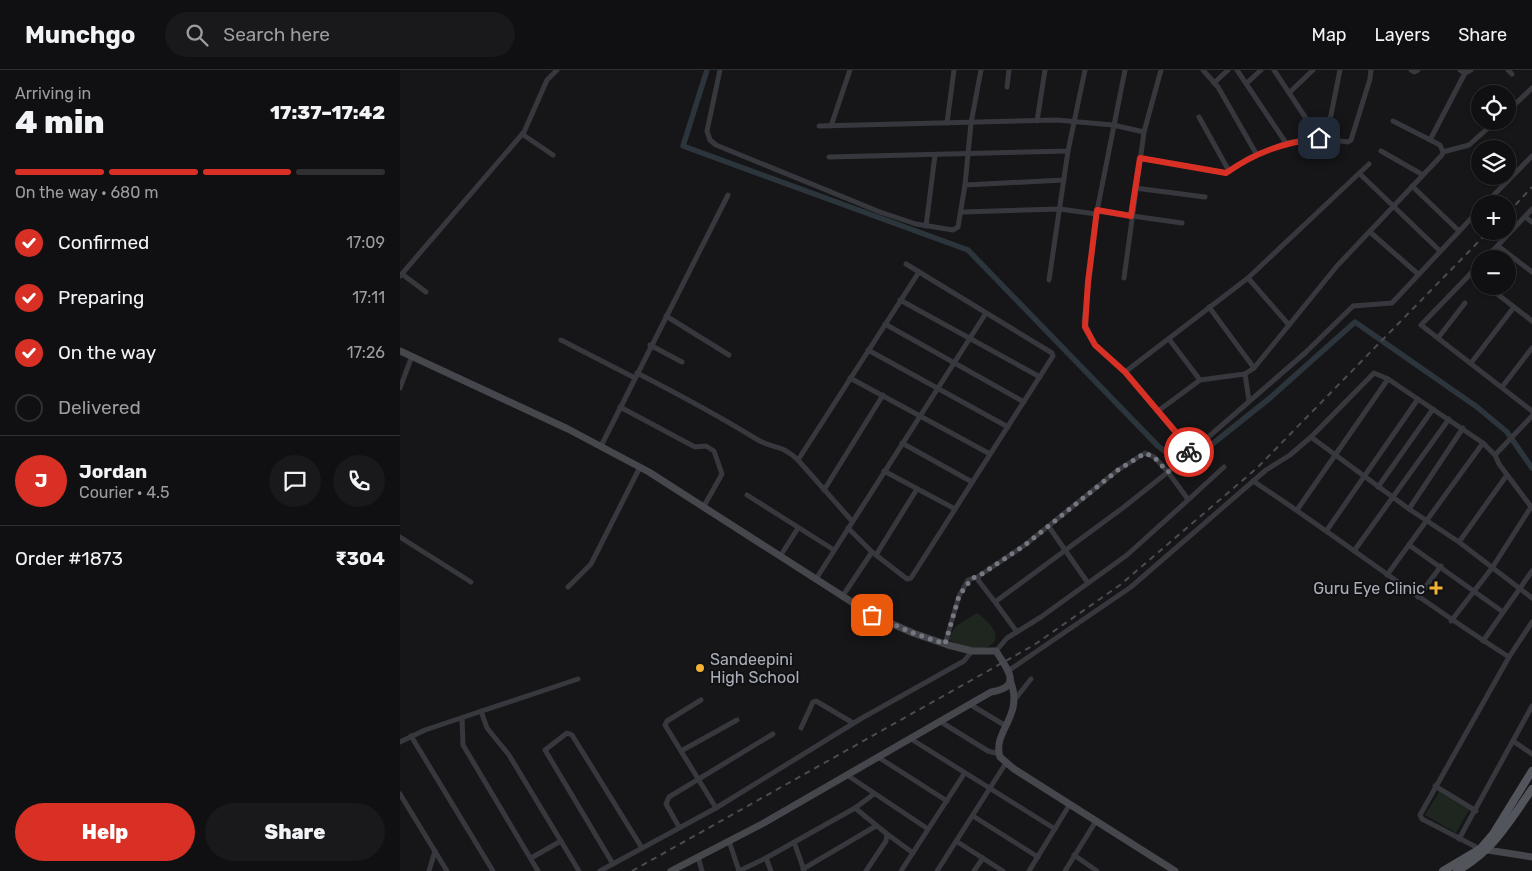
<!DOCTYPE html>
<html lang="en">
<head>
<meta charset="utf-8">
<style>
  :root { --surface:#101012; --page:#19191b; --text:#f1f3f6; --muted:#9c9d9f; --line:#303032; --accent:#d93025 }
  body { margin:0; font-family:Rubik,sans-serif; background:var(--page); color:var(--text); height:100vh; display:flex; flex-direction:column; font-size:19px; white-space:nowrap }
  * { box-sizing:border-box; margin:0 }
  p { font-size:16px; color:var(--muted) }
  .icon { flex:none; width:28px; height:28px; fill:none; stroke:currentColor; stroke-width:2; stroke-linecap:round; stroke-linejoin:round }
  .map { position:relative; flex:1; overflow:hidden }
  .details { display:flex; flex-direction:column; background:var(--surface); width:400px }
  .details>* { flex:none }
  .buttons { position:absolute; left:1071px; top:15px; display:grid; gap:10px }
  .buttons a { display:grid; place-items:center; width:45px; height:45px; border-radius:50%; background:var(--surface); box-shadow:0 1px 4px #0004,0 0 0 1px var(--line); font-size:25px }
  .pin { position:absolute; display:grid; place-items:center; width:42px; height:42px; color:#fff; margin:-21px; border-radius:10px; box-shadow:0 2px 8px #0006 }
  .courier { position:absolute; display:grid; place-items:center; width:50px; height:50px; margin:-25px; border:4px solid #d93025; border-radius:50%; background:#fff; color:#222; box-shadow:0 1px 6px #0007 }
  .overview em { font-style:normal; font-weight:800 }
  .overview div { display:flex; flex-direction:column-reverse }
  .overview { display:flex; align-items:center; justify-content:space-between; height:85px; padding:0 15px }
  h1 { font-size:32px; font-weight:800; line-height:38px }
  .bar { display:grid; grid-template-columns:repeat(4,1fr); gap:8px 5px; align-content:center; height:60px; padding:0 15px }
  .bar i { height:6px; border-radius:4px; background:var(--line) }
  .bar .current { background:var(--accent) }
  .bar p { grid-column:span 4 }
  .line { display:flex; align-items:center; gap:12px; padding:0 15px; border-top:1px solid var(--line) }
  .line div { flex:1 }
  .round { display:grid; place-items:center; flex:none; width:52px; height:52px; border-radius:26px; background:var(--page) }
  ol { padding:0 15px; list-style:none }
  li { display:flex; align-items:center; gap:15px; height:55px }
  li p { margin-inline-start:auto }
  li .icon { padding:5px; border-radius:50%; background:var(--accent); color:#fff; stroke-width:4 }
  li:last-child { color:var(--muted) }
  li i { width:28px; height:28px; border:2px solid var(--line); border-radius:50% }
  .action { display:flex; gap:10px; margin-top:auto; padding:10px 15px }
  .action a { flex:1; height:58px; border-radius:30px; background:var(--accent); color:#fff; font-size:20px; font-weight:800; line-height:58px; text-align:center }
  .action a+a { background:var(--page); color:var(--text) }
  header { display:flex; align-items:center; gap:30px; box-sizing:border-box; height:70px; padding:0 25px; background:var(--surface); border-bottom:1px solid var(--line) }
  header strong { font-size:24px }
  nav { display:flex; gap:28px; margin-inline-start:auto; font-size:18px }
  .search { width:350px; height:45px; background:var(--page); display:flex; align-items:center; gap:12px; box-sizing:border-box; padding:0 18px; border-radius:28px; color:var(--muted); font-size:19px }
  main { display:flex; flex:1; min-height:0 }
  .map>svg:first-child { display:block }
</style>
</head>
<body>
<header>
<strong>Munchgo</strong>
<div class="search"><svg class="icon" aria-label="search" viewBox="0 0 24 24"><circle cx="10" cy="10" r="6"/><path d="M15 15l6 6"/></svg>Search here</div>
<nav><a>Map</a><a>Layers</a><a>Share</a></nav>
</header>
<main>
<section class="details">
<div class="overview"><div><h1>4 min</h1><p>Arriving in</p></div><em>17:37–17:42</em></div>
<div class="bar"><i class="current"></i><i class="current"></i><i class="current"></i><i></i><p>On the way · 680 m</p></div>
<ol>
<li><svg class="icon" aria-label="check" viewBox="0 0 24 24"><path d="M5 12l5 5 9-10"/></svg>Confirmed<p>17:09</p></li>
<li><svg class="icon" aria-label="check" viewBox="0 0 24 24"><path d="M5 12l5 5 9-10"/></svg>Preparing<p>17:11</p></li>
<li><svg class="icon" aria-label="check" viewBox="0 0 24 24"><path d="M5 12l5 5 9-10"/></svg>On the way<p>17:26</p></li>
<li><i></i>Delivered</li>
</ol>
<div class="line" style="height:90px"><b class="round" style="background:var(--accent);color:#fff">J</b><div><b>Jordan</b><p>Courier · 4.5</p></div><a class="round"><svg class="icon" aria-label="chat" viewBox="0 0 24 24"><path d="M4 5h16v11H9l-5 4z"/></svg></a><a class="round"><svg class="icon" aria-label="phone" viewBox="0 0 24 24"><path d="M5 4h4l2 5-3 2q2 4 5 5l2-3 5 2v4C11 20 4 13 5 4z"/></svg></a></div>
<div class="line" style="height:65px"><div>Order #1873</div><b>₹304</b></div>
<div class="action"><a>Help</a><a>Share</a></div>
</section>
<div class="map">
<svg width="1132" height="801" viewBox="0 0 1132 801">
  <rect width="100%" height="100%" fill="#161618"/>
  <g fill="#1e261f">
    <path d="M577,543c8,5 30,24 12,33 -11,6 -32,-2 -42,-7l9,-13z"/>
    <polygon points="1039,722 1069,740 1056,763 1025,745"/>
  </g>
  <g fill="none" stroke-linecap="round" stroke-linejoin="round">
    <path stroke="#2c353c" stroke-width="5.5" d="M307,0l-24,76 285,104 190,196c14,10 20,19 38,11l74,-59 85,-76 122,85 30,25 25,36"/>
    <g stroke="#37383d" stroke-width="5">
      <polyline points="320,0 307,61 310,70 316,75 480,142 516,154 553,160 558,157 565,115 571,53 581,0"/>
      <polyline points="725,0 697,141 684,252 695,275 725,302 791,381"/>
      <polyline points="803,0 818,17 857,85"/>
      <polyline points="837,0 886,73 919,68 948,72 951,70 970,9 971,0"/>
      <polyline points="874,0 919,68"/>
      <polyline points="1011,0 1014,2 1018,0"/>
      <polyline points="1060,0 1065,3 1071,0"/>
      <polyline points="1108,0 1112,4"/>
      <polyline points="814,13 828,0"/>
      <polyline points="847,13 861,0"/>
      <polyline points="607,17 609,0"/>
      <polyline points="889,23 913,0"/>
      <polyline points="1108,41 1132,18"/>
      <polyline points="799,47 829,101"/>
      <polyline points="637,51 645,0"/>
      <polyline points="547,53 554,0"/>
      <polyline points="419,56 657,50 713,55 744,62"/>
      <polyline points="431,56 450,0"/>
      <polyline points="122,64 153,85"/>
      <polyline points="923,69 931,45 940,0"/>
      <polyline points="1030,70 1065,3"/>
      <polyline points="981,81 1023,105"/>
      <polyline points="1043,82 1069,75 1096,51"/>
      <polyline points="429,87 668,81 685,0"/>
      <polyline points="740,88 826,103 851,87 886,73"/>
      <polyline points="960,104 1040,181"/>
      <polyline points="565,115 664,110"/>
      <polyline points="1012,116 1059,161"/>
      <polyline points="735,118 805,127"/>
      <polyline points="1085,134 1132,86"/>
      <polyline points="697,141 782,153"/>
      <polyline points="562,142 660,139 696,144"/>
      <polyline points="1125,147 1132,152"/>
      <polyline points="526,156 535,85"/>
      <polyline points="970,162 1018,204"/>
      <polyline points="1098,176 1132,202"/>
      <polyline points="1085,189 1132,139"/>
      <polyline points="1080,194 1021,255 1132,341"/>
      <polyline points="2,204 26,222"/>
      <polyline points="1070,204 1080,211"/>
      <polyline points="0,206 124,62 147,10 157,0"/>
      <polyline points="724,208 744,62 761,0"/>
      <polyline points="848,208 889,255"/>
      <polyline points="649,210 668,81"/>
      <polyline points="1087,216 1132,251"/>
      <polyline points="500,230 640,307"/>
      <polyline points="809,237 854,298"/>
      <polyline points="266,246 329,285"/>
      <polyline points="485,254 624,332"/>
      <polyline points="1038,268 1065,233"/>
      <polyline points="769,269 800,310"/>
      <polyline points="161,270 235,308"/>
      <polyline points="250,275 282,292"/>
      <polyline points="468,280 608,357"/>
      <polyline points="1071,293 1114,237"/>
      <polyline points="725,302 848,208 969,94"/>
      <path d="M237,303c41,21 82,43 121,67 16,9 25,5 40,20"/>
      <polyline points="845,304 849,331"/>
      <polyline points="450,308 590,384"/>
      <polyline points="1102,317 1132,278"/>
      <polyline points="0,318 12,286"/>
      <polyline points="220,337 295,377 306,376 314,381 322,404 304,436"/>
      <polyline points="758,341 800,310 845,304 854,298 937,196 1042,85 1043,82 1040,75 993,51"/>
      <polyline points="911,367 1009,439 1059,472 1132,528"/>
      <polyline points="502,373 572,412"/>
      <polyline points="201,376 328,125"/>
      <polyline points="1095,385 1132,346"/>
      <polyline points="484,401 555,439"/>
      <path d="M853,411c87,57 168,121 256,176l-89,158 2,4 58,30"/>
      <polyline points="978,417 1033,339"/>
      <polyline points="424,420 483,325"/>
      <polyline points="347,425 434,480"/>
      <polyline points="788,430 824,397"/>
      <polyline points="1009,439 1063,358"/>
      <polyline points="897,440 988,309"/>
      <polyline points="452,451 398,390 519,202"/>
      <polyline points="649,457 688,513"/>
      <polyline points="448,458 472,482 507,509 511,508 653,286 652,283 506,194"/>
      <polyline points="927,460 1018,329"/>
      <polyline points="0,467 71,512"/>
      <polyline points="1059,472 1107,405"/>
      <polyline points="1009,475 1103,542"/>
      <polyline points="954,481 1049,349"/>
      <polyline points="381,485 398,458"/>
      <polyline points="476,485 517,419"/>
      <polyline points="987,505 1083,373"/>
      <polyline points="416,509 586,243"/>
      <polyline points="168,517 191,494 240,397"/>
      <polyline points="442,527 472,482"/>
      <polyline points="1018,527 1041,496"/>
      <polyline points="595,532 578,510 579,506 625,475 718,400 745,383 754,387 768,402 724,437 595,532 617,562"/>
      <polyline points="1051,551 1092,498 1131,437"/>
      <polyline points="1083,571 1132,501"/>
      <polyline points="545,574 559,526 568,510 577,507"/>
      <polyline points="596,581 607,568 641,547 727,485 787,431 787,428 768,402 905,283 953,236 992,233 1080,139"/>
      <polyline points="1109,587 1132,552"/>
      <polyline points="608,601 731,517 866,400 890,385 911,367 974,303 988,309 1083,373 1095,385 1099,394 1132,438"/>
      <polyline points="616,628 631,609"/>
      <polyline points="301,630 267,651 265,655 316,738"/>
      <polyline points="571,635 606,656"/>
      <polyline points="81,641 87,658 109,685 179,801"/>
      <polyline points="62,648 63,675 138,801"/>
      <polyline points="541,652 588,681 599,684"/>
      <polyline points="401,658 413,632 416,631 453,653"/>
      <polyline points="11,666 93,801"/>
      <polyline points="511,669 655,759"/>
      <polyline points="1113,671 1132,684"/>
      <polyline points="0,672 25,660 178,609"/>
      <polyline points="281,681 337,650"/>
      <polyline points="478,687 547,731"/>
      <polyline points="447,705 528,759"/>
      <polyline points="1035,716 1076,741"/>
      <polyline points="0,724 47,801"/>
      <polyline points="455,738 474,724"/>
      <polyline points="573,746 638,787"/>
      <polyline points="279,757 266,734 269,727 373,664"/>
      <polyline points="487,764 513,783"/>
      <polyline points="1059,769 1132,636"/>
      <polyline points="329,771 339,801"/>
      <polyline points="556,771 603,801"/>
      <polyline points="394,772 404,800"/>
      <polyline points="674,785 697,801"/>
      <polyline points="298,787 302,801"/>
      <polyline points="131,788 161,771"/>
      <polyline points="213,794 145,680 167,663 172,665 242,778"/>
      <polyline points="403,799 476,756"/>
      <polyline points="29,801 35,781"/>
      <polyline points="200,801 316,738 462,648 564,591 572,581"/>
      <polyline points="339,801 366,788"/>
      <polyline points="371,801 366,788 455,738 487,764 486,771 466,801"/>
      <polyline points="501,801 564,704"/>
      <polyline points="537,801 606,693"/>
      <polyline points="574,801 583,788"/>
      <polyline points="629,801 670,734"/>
      <polyline points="665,801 696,751"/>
    </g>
    <g stroke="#45474d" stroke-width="7">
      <path d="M0,281l168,78 81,43 223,143 41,18 35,12 24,6h24c11,18 28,36 -5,41l-229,132 -91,47"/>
      <path d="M610,610c15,37 -18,50 -10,77l14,12 161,102"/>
      <polyline points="1081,779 1132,787"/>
    </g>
    <g stroke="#53555c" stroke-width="8">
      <polyline points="1043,801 1080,779 1093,764 1132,701"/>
      <path d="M1057,801c37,-21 52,-49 75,-82"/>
    </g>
    <g stroke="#4a4c52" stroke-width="2" stroke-dasharray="6 5" stroke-linecap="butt">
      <polyline points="1108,143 1132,117"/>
      <polyline points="232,801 634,575 720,515 857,398 1089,161"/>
    </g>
  </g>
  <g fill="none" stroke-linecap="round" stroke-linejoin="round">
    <polyline stroke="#757880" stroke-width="5" stroke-dasharray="0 9" points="472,545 513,563 545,574 559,526 572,508 577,507 625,475 718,400 745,383 754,387 768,402 789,382"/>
    <path stroke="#d93025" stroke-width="6" d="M789,382l2,-2 -66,-78 -30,-27 -10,-18 3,-45 9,-72 34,6 9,-58 86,15c30,-21 57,-30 93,-35"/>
  </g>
  <g fill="#f2b134" stroke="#111113" stroke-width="2">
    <path d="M1033.5 510.5h5v5h5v5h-5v5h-5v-5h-5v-5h5z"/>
    <circle cx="300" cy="598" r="5"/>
  </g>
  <g text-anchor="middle" stroke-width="4" stroke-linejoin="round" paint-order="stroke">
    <g font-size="16" fill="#a8adb8" stroke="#111113" text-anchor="end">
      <text x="1025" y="524">Guru Eye Clinic</text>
      <text x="310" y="595" text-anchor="start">Sandeepini<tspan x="310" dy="18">High School</tspan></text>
    </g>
  </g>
</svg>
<div class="buttons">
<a><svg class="icon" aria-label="locate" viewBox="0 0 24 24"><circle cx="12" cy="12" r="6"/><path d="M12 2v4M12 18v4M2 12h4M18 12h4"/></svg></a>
<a><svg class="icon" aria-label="layers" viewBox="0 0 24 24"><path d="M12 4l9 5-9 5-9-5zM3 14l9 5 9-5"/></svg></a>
<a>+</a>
<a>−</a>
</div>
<div class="pin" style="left:472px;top:545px;background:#ea580c"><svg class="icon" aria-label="bag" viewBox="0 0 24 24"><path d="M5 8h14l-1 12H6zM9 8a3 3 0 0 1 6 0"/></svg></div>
<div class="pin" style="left:919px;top:68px;background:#1f2937"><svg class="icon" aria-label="home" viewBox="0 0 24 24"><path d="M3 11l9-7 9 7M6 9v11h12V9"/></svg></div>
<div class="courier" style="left:789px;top:382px"><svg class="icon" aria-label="bike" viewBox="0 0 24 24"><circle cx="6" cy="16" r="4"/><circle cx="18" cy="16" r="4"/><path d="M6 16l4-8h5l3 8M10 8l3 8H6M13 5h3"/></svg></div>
</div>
</main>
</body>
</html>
